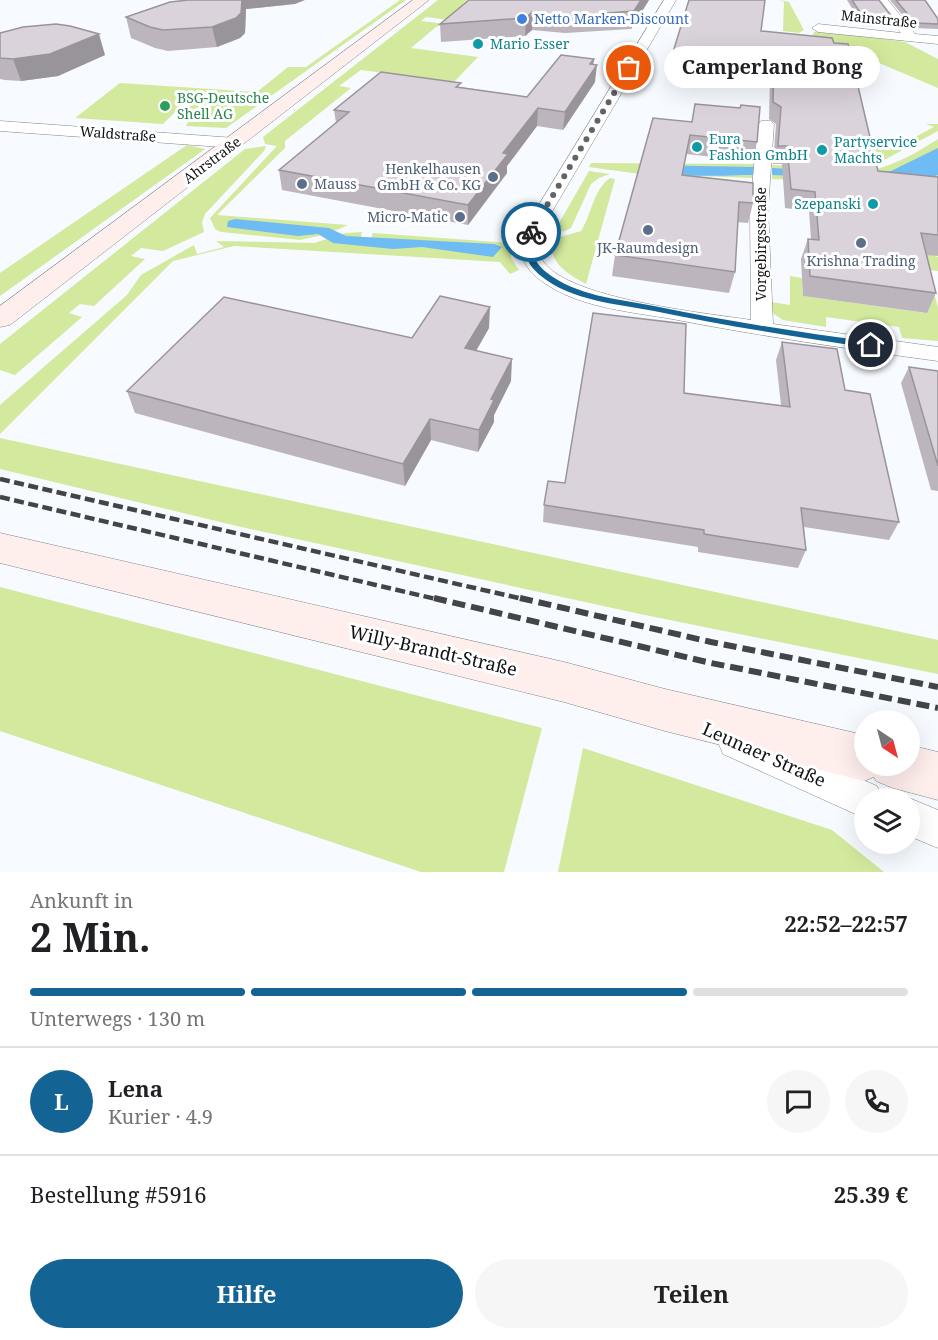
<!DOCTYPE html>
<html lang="de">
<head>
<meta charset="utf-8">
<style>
  :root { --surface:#fff; --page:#f6f6f6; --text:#202124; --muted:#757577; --line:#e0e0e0; --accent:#146395 }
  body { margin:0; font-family:"Noto Serif",serif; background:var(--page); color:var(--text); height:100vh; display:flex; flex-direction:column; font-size:22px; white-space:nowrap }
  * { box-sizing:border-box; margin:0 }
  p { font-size:20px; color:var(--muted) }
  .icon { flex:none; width:33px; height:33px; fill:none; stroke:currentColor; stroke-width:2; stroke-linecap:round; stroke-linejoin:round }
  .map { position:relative; height:872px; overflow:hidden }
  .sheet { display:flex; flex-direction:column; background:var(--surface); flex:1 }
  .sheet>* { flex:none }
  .needle { width:39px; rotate:144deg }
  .fabs { position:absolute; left:854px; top:710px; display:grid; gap:12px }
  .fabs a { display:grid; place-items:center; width:66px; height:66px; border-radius:50%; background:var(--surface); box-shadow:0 6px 24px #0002; font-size:30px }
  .pin { position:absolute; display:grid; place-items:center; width:51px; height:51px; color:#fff; margin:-26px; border:3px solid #fff; border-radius:50%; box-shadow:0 2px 6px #0007 }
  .courier { position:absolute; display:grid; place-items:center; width:60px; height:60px; margin:-30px; border:4px solid #146395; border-radius:50%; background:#fff; color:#222; box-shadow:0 2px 8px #0007 }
  .bubble { position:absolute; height:42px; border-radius:21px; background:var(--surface); box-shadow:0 6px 24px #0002; font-size:20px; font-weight:700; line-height:42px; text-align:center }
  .overview em { font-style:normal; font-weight:700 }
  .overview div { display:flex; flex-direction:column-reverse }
  .overview { display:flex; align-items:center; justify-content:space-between; height:102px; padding:0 30px }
  h1 { font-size:39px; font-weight:700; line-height:45px }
  .bar { display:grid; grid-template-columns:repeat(4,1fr); gap:9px 6px; align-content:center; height:72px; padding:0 30px }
  .bar i { height:8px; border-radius:4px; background:var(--line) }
  .bar .current { background:var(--accent) }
  .bar p { grid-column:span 4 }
  .line { display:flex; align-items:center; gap:15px; padding:0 30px; border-top:2px solid var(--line) }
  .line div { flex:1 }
  .round { display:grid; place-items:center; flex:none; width:63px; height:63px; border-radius:32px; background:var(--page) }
  .cta { display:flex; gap:12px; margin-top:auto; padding:12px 30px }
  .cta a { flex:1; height:69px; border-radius:36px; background:var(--accent); color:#fff; font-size:24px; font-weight:700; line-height:69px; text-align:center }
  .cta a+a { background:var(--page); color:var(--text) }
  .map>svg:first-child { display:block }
</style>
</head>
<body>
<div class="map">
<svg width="938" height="872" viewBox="0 0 938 872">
  <rect width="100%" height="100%" fill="#f7fafe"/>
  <g fill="#d3e99d">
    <polygon points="400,0 406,0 226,128 186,126 188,122 182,121 188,116 188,113 175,112 163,124 75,118 120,83 257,92 288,67 306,67"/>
    <polygon points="438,0 467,0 463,4 575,16 448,20 426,17 421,21 446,24 436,27 411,48 478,57 454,82 361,70 339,86 351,88 285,141 285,148 217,215 348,225 327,234 300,240 221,232 215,229 210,218 277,146 265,144 263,137"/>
    <polygon points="779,0 789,2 804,30 799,33 783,31 784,2"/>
    <polygon points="823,30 905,42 938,59 938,88 813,35 814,32"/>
    <polygon points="926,124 938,124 938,131 886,159 871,163 800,180 772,179 772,165 805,166 862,142 898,146 934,127"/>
    <path d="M938,139v54l-22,-2 19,65 3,1v14l-10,-1 10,38v33l-36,-3 -3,-11 -73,-10v10l-43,-7 -12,-8v-10l19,3v-29l12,2 1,18 123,17 -125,-54 10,-8 62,-81c24,-6 45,-18 65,-31z"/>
    <polygon points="187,145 205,149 0,296 0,273"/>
    <polygon points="266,146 264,151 205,214 202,223 204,232 163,251 141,248 131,256 145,259 94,306 80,304 69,313 82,317 15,375 0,370 0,344 245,149"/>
    <polygon points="591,163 751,164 754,164 753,178 640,174 589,167"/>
    <polygon points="589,171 610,174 599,178 591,184 571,228 565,231 554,232"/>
    <path d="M610,178l5,1 -29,105c-20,-11 -35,-20 -36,-44l31,-9c11,-17 12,-41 29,-53z"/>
    <polygon points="362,232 361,237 371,238 373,233 511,243 511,258 519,270 510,274 500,262 234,246 173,261 0,434 0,405 127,295 141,275 194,245 197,254 224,247 216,241 314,243 346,233"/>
    <polygon points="0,438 938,640 938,674 640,614 237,526 0,469"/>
    <polygon points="0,587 542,728 504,872 421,872 0,731"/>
    <polygon points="583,748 832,830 884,872 558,872"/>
  </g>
  <g fill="#6fbbf4">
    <polygon points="938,148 938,175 929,178 852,178 772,175 772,168 850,172 891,171"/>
    <path d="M645,165l109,2 -1,8c-34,0 -76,5 -108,-10z"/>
    <polygon points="235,219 329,228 346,236 494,244 502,247 493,257 422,247 393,249 333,243 318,234 298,236 227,227 228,221"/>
  </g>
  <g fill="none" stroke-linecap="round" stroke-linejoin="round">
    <g stroke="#7f858e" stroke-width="1">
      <g id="minor">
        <path d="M664,0h12l-137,234c-1,9 -1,18 4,27 25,38 162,52 208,59l-1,-111 8,-85 3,-3h10l3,3 -6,85 5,115 165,23v14c-89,-12 -178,-25 -266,-42 -40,-7 -88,-11 -123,-33 -20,-12 -33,-29 -28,-52z"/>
        <polygon points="876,0 888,0 915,34 938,36 938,44 818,32 812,28 818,24 901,33"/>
        <polygon points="0,121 235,138 243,143 235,148 0,131"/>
        <polygon points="736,725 877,786 882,798 864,798 864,818 723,754 718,742 723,730"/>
        <polygon points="909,798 938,810 938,848 909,836"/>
      </g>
    </g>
    <g stroke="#7f858e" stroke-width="1">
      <g id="secondary">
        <polygon points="413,0 429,0 10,325 0,327 0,306"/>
        <polygon points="0,533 564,662 665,689 864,735 864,765 909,765 909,745 938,752 938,800 893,788 876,781 874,777 864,781 665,731 564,702 0,563"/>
      </g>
    </g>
    <use href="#minor" fill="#fff" fill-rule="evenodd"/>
    <use href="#secondary" fill="#feefed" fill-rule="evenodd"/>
    <g stroke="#424447" stroke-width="4.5" stroke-dasharray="10 4.5" stroke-linecap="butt">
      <polyline points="0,479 527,600"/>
      <polyline points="0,497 440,600"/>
    </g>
    <g stroke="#424447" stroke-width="6" stroke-dasharray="13 6" stroke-linecap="butt">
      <polyline points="434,598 711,663 938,708"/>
      <polyline points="520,598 711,642 938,687"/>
    </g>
  </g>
  <g fill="#bcb5bd">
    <polygon points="469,0 649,0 631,29 565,33 532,30 525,36 441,42 440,24"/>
    <polygon points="847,0 879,0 896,22 894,27 863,26"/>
    <polygon points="890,0 925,0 938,19 938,29 913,28"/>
    <polygon points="295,4 246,9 245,33 240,38 217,47 168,51 155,48 131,38 126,17"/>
    <polygon points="761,31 878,171 938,177 938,256 927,255 936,293 927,313 803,296 801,259 808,239 811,239 809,211 785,208 782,164 773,164 776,124 769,119 770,78 671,68 673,52"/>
    <polygon points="0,33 105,55 58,76 21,81 5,80 0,79"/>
    <polygon points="594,59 593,64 595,82 563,130 537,126 507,166 507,173 468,225 282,190 279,170 336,123 334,110 461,87 527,97"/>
    <polygon points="695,104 740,108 741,105 757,142 752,161 686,154 682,175 753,203 748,223 737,222 735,272 729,293 612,276 615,255 692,122"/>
    <polygon points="489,328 476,351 511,381 494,415 494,422 478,452 431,440 405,486 135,413 127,391 412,338"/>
    <polygon points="782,342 845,390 899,522 889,540 804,527 806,550 798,568 698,552 698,547 543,522 544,505 565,483 684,393 781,405 776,360"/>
    <polygon points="909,367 938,371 938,491 931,490 901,383"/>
  </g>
  <g fill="#99949a">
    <polygon points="242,0 305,0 295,4 246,9 245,33 240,38 217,47 212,27"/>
    <polygon points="641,0 649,0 631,29 634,11"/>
    <polygon points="532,12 532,30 525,36 526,18"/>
    <polygon points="99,34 105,55 58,76 21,81 13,59"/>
    <polygon points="594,59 592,72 597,65 595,82 563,130 565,112"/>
    <polygon points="538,108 537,126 507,166 507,173 468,225 468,205 503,153"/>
    <polygon points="490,307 489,328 465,370 465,348"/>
    <polygon points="512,359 511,381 494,415 494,422 478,452 479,430 491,399"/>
    <polygon points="430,419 431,440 405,486 403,464"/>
  </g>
  <g fill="#dbd3dc" stroke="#99949a" stroke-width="1.5">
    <polygon points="188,0 242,0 241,13 236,18 212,27 163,30 150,27 126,17 170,2"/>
    <polygon points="469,0 641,0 634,11 567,16 532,12 526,18 440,24"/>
    <polygon points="689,0 765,0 761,31 832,38 834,43 848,44 878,171 938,177 938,235 921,233 936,293 810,276 808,239 819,240 815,192 791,189 787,146 778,146 781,107 773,102 774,62 673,52"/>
    <polygon points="852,0 879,0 896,22 865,20"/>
    <polygon points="896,0 925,0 938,19 938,24 915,23"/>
    <polygon points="56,24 70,26 99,34 50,54 13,59 0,58 0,33 23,27"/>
    <polygon points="561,55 594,59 590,64 597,65 565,112 538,108 503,153 508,154 468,205 279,170 349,112 334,110 381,72 461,83 456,87 527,97"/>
    <polygon points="695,104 740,108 741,105 760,107 757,142 690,135 682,175 753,183 753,203 739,202 735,272 615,255 653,118 692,122"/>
    <polygon points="440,296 490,307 465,348 512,359 491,399 494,400 479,430 430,419 403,464 127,391 224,297 412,338"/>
    <polygon points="593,313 686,324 684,393 790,407 782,342 837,349 845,390 870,394 899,522 801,508 806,550 704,534 704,530 544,505 548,481 565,483"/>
    <polygon points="909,367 938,371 938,466"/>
  </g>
  <path fill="#146395" d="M531,230l4,2c-3,17 -4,28 11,40 30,24 72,27 108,34 72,15 144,26 217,36l4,3 -4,3c-73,-11 -145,-22 -217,-37 -37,-7 -82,-10 -113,-35 -17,-14 -17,-24 -13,-44z"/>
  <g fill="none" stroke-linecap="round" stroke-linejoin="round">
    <polyline stroke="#616367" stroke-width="6" stroke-dasharray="0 10.8" points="531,232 629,68"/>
  </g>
  <circle fill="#3f7fe0" stroke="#fff" stroke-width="2" cx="522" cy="19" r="6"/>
  <g fill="#0f9aa8" stroke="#fff" stroke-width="2">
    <circle cx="478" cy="44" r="6"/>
    <circle cx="697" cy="147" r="6"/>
    <circle cx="822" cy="150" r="6"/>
    <circle cx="873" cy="204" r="6"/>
  </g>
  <circle fill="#2e9e5b" stroke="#fff" stroke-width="2" cx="165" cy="106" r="6"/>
  <g fill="#5c6f8a" stroke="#fff" stroke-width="2">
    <circle cx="493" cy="177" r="6"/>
    <circle cx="302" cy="184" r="6"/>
    <circle cx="460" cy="217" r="6"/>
    <circle cx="648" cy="230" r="6"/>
    <circle cx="861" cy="243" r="6"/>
  </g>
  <g text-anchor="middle" stroke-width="6" stroke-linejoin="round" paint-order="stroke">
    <g font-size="14" fill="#366cbe" stroke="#fff" text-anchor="start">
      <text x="534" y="24">Netto Marken-Discount</text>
    </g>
    <g font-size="14" fill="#101215" stroke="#fff">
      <text transform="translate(879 19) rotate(6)" y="5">Mainstraße</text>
      <text transform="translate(118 134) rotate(4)" y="5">Waldstraße</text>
      <text transform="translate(212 160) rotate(-37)" y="5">Ahrstraße</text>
      <text transform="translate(761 244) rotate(-90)" y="5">Vorgebirgsstraße</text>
    </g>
    <g font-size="14" fill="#0d838f" stroke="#fff" text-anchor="start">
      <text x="490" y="49">Mario Esser</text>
      <text x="709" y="144">Eura<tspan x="709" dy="16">Fashion GmbH</tspan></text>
      <text x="834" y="147">Partyservice<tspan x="834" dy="16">Machts</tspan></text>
      <text x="861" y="209" text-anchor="end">Szepanski</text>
    </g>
    <g font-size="14" fill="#27864d" stroke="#fff" text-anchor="start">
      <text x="177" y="103">BSG-Deutsche<tspan x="177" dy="16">Shell AG</tspan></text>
    </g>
    <g font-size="14" fill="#4e5e75" stroke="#fff" text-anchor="end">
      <text x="481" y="174">Henkelhausen<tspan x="481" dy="16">GmbH &amp; Co. KG</tspan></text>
      <text x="314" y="189" text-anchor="start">Mauss</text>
      <text x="448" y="222">Micro-Matic</text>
      <text x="648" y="253" text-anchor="middle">JK-Raumdesign</text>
      <text x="861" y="266" text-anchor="middle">Krishna Trading</text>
    </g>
    <g font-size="18" fill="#101215" stroke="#fff">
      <text transform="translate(433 651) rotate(13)" y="6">Willy-Brandt-Straße</text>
      <text transform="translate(764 755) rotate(24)" y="6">Leunaer Straße</text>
    </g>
  </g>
</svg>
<div class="fabs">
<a><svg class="needle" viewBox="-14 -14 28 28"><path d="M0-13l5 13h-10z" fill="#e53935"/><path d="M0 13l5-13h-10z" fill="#757577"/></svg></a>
<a><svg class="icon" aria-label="layers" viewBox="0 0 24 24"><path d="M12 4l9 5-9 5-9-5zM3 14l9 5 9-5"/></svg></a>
</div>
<div class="pin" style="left:629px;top:68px;background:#ea580c"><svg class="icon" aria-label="bag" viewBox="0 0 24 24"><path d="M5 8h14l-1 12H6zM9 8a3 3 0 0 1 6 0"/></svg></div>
<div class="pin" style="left:871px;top:345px;background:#1f2937"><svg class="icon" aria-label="home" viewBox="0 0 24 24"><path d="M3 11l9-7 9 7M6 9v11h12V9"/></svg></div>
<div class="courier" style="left:531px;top:232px"><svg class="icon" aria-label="bike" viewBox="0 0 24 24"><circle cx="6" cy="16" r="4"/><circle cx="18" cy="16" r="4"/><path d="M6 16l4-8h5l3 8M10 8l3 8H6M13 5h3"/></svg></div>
<div class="bubble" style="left:664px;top:46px;width:216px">Camperland Bong</div>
</div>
<section class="sheet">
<div class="overview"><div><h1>2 Min.</h1><p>Ankunft in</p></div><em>22:52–22:57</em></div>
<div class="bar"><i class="current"></i><i class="current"></i><i class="current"></i><i></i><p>Unterwegs · 130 m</p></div>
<div class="line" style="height:108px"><b class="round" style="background:var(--accent);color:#fff">L</b><div><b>Lena</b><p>Kurier · 4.9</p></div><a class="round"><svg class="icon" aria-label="chat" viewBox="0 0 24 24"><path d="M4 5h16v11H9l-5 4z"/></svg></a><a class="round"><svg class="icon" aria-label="phone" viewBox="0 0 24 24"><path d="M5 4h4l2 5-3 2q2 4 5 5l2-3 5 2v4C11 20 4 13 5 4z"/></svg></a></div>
<div class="line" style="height:78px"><div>Bestellung #5916</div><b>25.39 €</b></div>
<div class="cta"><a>Hilfe</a><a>Teilen</a></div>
</section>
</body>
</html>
